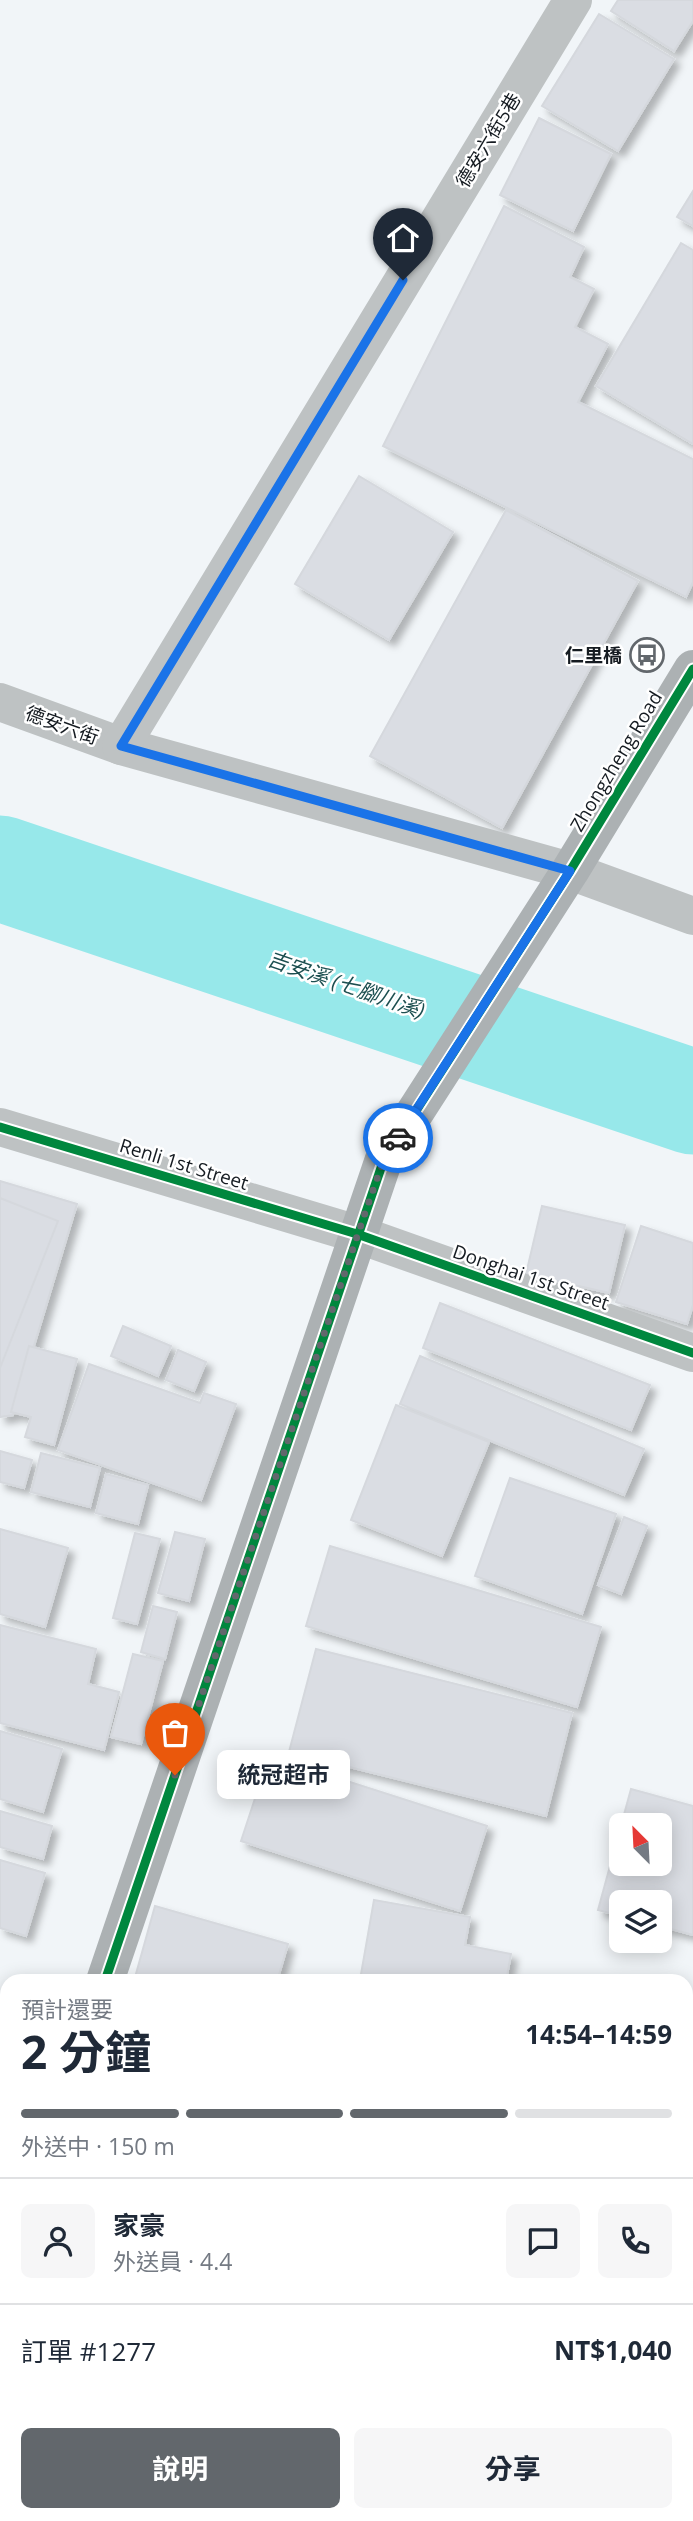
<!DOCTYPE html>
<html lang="zh-TW">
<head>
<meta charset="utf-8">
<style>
  :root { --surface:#fff; --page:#f6f6f7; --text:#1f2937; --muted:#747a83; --line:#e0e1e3; --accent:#62676c }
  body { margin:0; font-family:"Open Sans","Noto Sans TC",sans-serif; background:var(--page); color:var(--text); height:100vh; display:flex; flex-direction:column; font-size:26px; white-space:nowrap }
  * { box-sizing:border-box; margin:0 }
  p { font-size:23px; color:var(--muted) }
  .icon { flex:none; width:38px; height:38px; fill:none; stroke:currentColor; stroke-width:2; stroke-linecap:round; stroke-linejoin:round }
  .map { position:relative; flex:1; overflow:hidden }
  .details { position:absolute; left:0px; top:1974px; width:693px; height:548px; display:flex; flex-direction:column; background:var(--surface); border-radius:21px 21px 0 0; box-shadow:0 4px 18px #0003 }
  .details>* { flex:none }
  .needle { width:46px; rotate:336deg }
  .tools { position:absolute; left:609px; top:1813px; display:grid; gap:14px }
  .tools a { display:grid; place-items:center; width:63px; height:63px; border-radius:10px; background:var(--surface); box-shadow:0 4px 18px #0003; font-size:35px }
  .pin { position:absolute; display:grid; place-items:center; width:60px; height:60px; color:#fff; margin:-72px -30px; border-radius:50% 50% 50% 0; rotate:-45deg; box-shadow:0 0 7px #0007 }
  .pin .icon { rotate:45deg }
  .courier { position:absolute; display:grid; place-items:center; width:70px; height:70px; margin:-35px; border:5px solid #1a73e8; border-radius:50%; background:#fff; color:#222; box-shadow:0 2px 9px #0007 }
  .bubble { position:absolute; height:49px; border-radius:10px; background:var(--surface); box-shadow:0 4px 18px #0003; font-size:23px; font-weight:700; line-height:49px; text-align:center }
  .headline em { font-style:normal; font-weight:700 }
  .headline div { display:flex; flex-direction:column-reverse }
  .headline { display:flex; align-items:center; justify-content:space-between; height:119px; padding:0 21px }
  h1 { font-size:46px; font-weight:700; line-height:52px }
  .bar { display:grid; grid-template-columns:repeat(4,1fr); gap:10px 7px; align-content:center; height:84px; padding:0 21px }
  .bar i { height:9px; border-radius:5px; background:var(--line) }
  .bar .selected { background:var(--accent) }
  .bar p { grid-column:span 4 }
  .line { display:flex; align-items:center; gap:18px; padding:0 21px; border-top:2px solid var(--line) }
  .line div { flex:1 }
  .round { display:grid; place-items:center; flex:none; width:74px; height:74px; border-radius:10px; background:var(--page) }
  .cta { display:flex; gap:14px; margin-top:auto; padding:14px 21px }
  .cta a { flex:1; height:80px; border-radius:10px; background:var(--accent); color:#fff; font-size:28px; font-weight:700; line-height:80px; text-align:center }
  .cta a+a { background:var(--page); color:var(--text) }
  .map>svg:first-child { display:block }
</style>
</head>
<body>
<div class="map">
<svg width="693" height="2521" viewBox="0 0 693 2521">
  <defs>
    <filter id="shadow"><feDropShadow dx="6" dy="6" stdDeviation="3.5" flood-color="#0004"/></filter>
  </defs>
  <rect width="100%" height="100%" fill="#f1f5f8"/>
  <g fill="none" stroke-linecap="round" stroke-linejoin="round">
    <polyline stroke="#97e8ea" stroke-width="105" points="0,868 693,1102"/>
  </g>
  <g fill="#dadde3" stroke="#d5d8dd" stroke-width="2" fill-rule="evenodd" filter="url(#shadow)">
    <polygon points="618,0 693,0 693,21 674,51 611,11"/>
    <polygon points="599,14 674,59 618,151 542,106"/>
    <polygon points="539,118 611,154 573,231 500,195"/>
    <polygon points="693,191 693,226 677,217"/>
    <polygon points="504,206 584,247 570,277 594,289 575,327 608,344 578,402 693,459 693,582 686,597 383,446"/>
    <polygon points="681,243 693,250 693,444 596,386"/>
    <polygon points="359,476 453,532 389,640 295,584"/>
    <polygon points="506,510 638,581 502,828 370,756"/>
    <polygon points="0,1181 77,1204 13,1415 0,1417"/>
    <polygon points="0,1198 58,1221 0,1368"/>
    <polygon points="542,1206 625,1225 609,1293 526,1274"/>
    <polygon points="641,1226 693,1243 693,1305 687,1324 616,1302"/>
    <polygon points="440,1303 650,1385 631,1430 423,1348"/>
    <polygon points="123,1326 171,1346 158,1376 111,1356"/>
    <polygon points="29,1346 77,1359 54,1445 25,1437 31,1417 11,1412"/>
    <polygon points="178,1350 206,1362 194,1391 166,1380"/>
    <polygon points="420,1356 644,1449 624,1495 400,1404"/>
    <polygon points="89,1364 200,1403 204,1393 236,1404 201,1500 58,1450"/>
    <polygon points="396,1405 489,1442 442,1556 351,1520"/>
    <polygon points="0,1451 32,1460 24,1488 0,1482"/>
    <polygon points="41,1453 100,1468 90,1507 31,1492"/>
    <polygon points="106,1474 148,1485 138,1524 96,1513"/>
    <polygon points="510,1478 616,1514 582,1614 475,1576"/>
    <polygon points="624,1517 647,1526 621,1594 598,1585"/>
    <polygon points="0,1529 68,1548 45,1627 0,1614"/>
    <polygon points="175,1532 205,1539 189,1601 158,1593"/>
    <polygon points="135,1533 160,1539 137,1624 113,1618"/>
    <polygon points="330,1546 601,1627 577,1707 306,1626"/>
    <polygon points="153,1606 177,1612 165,1659 141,1652"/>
    <polygon points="0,1625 96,1649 88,1684 119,1692 104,1750 0,1723"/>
    <polygon points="316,1649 572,1713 546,1816 289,1752"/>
    <polygon points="133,1654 163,1661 141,1744 111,1737"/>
    <polygon points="0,1731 62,1749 43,1812 0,1799"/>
    <polygon points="269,1756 487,1826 460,1911 241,1841"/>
    <path d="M631,1789l62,17v129l-33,-9v-24h-39v14l-23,-6zM621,1825h39v39h-39z"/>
    <polygon points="0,1811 52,1826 43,1859 0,1847"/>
    <polygon points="0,1860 45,1873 26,1936 0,1928"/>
    <polygon points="374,1900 470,1917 465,1945 511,1954 506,1981 360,1980"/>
    <polygon points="155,1906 288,1944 278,1978 288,1981 134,1981"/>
    <polygon points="686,2072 693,2073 693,2221 686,2220"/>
    <polygon points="693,2487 693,2521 669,2521 671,2515 686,2515 686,2490"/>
    <polygon points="164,2515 188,2515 187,2520"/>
    <polygon points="204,2515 315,2515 313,2521 202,2521"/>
    <polygon points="326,2515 427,2515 425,2521 324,2521"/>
    <polygon points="471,2515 522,2515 549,2521 466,2521"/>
  </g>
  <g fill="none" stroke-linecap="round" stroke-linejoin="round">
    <g stroke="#bec2c3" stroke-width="38">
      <polyline points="0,702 121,746 570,871 693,916"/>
      <polyline points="121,746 573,0"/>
      <polyline points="0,1127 357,1234 693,1353"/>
      <polyline points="0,2084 7,2086"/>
      <polyline points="686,2364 693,2341"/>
      <polyline points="686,2432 693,2434"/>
      <polyline points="637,2521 639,2515"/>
    </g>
    <g stroke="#acb1b3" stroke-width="38">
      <polyline points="105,1981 383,1162 570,871 693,669"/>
      <polyline points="0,2349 7,2326"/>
    </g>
    <g stroke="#fff" stroke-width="13">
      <g id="cycleway">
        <polyline points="0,1127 357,1234 693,1353"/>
        <polyline points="105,1981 383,1162 570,871 693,669"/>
      </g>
    </g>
    <use href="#cycleway" stroke="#00873e" stroke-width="9"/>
  </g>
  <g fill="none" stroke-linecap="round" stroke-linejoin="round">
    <polyline stroke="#62676c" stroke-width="7" stroke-dasharray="0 12.6" points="175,1775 366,1210 383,1162 398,1138"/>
    <polyline stroke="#1a73e8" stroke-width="9" points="398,1138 570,871 121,746 403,280"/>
  </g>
  <defs>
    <g id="bus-ring" transform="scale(1.75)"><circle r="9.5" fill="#fff" stroke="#62676c" stroke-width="1.5"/><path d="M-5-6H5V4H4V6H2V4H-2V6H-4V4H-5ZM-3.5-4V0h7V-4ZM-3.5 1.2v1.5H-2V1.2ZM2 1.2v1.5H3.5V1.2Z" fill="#62676c"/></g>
  </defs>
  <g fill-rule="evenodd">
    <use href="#bus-ring" x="647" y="655"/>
  </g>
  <g text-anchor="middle" stroke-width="5" stroke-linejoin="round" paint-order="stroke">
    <g font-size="19" fill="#151b21" stroke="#fff">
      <text transform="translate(488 140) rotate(-59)" y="7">德安六街5巷</text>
      <text transform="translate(62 725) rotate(20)" y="7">德安六街</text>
      <text transform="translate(616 761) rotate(-59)" y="7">Zhongzheng Road</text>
      <text transform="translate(184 1164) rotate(17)" y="7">Renli 1st Street</text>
      <text transform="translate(531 1277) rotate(19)" y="7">Donghai 1st Street</text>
    </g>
    <g font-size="19" font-weight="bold" fill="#151b21" stroke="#fff" text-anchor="end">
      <text x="622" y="662">仁里橋</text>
    </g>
    <g font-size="21" font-style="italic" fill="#1c4f50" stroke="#fff">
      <text transform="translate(346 985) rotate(19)" y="7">吉安溪 (七腳川溪)</text>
    </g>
  </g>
</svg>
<div class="tools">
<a><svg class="needle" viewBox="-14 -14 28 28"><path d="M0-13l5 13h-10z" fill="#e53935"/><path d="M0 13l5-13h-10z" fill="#747a83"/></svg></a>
<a><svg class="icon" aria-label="layers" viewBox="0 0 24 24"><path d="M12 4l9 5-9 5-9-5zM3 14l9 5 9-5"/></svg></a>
</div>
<div class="pin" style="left:175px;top:1775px;background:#ea580c"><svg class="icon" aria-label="bag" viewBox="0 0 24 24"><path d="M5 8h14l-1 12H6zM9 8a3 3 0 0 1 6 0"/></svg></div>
<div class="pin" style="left:403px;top:280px;background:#1f2937"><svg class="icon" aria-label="home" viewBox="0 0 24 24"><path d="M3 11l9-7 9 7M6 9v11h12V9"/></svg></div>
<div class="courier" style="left:398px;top:1138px"><svg class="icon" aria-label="car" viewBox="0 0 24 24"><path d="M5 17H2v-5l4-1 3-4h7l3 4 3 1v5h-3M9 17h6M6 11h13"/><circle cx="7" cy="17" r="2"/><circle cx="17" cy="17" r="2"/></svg></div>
<div class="bubble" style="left:217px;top:1750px;width:133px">統冠超市</div>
<section class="details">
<div class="headline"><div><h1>2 分鐘</h1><p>預計還要</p></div><em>14:54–14:59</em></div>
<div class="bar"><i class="selected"></i><i class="selected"></i><i class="selected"></i><i></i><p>外送中 · 150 m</p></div>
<div class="line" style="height:126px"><a class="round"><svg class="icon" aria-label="person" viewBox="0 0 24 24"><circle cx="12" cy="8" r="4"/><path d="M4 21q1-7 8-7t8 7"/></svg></a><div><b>家豪</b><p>外送員 · 4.4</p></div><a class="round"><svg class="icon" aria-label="chat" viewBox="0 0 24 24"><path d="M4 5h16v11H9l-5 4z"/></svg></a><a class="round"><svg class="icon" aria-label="phone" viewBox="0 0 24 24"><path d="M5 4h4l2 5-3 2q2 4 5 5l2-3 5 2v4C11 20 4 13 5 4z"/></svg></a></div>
<div class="line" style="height:91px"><div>訂單 #1277</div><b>NT$1,040</b></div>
<div class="cta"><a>說明</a><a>分享</a></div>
</section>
</div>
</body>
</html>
